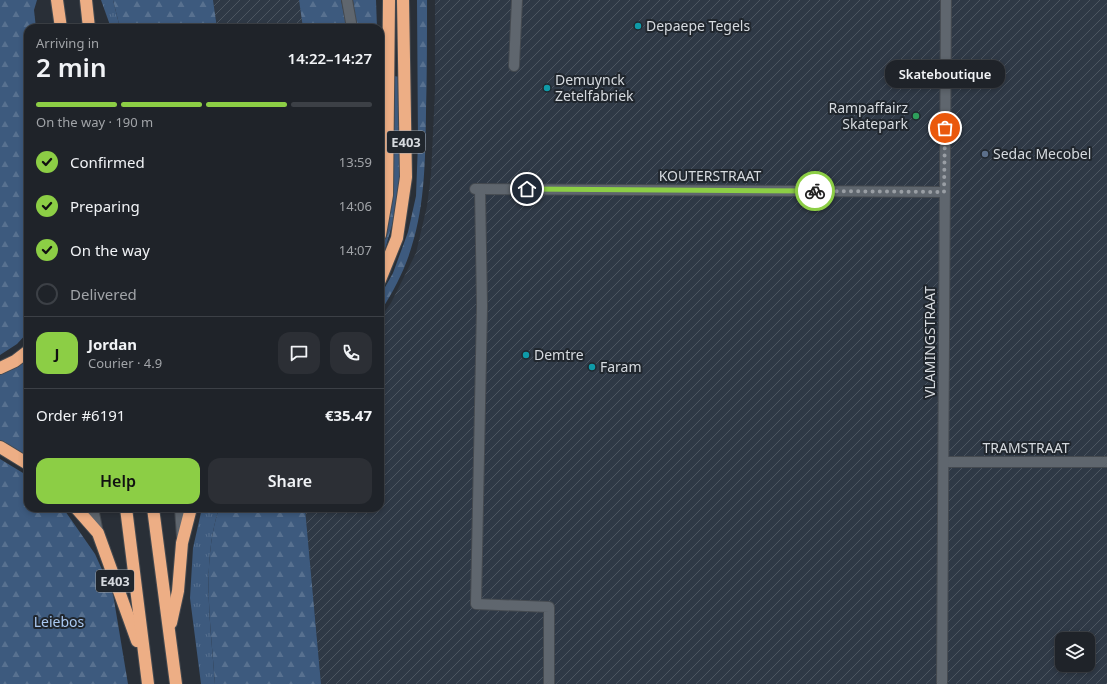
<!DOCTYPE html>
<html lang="en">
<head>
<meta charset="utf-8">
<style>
  :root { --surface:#1f2329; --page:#2c2f35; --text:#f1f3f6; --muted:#a1a4a8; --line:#3c4046; --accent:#8cce45 }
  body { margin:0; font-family:"Noto Sans",sans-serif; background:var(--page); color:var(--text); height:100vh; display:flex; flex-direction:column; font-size:15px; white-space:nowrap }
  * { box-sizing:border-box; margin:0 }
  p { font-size:13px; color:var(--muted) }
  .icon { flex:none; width:22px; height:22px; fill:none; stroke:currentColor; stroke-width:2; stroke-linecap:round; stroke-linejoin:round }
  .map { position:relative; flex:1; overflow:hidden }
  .details { position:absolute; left:24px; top:24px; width:360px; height:488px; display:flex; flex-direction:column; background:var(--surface); border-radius:12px; box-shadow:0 2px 6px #0003,0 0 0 1px var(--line) }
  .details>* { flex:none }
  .controls { position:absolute; left:1055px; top:632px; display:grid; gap:8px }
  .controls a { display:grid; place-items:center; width:40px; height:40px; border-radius:8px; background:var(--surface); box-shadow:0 2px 6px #0003,0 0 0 1px var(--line); font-size:20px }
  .pin { position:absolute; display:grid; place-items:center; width:34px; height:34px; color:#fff; margin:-17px; border:2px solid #fff; border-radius:50%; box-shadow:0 1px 4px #0007 }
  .courier { position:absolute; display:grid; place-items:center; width:40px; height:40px; margin:-20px; border:3px solid #8cce45; border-radius:50%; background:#fff; color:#222; box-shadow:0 1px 5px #0007 }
  .bubble { position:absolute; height:28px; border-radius:12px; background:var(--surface); box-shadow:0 2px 6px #0003,0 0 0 1px var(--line); font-size:13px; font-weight:600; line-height:28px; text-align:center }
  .summary em { font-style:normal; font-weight:600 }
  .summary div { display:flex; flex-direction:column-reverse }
  .summary { display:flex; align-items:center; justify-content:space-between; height:68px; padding:0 12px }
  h1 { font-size:26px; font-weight:600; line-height:30px }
  .bar { display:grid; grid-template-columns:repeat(4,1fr); gap:6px 4px; align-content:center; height:48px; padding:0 12px }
  .bar i { height:5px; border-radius:3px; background:var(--line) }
  .bar .on { background:var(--accent) }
  .bar p { grid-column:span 4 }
  .line { display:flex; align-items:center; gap:10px; padding:0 12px; border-top:1px solid var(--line) }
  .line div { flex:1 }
  .round { display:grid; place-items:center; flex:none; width:42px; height:42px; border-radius:12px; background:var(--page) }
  ol { padding:0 12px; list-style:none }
  li { display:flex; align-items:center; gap:12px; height:44px }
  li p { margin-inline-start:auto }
  li .icon { padding:4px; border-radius:50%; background:var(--accent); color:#111; stroke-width:4 }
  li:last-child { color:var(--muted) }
  li i { width:22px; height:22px; border:2px solid var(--line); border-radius:50% }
  .button { display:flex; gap:8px; margin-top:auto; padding:8px 12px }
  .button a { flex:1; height:46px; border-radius:12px; background:var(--accent); color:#111; font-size:16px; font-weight:600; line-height:46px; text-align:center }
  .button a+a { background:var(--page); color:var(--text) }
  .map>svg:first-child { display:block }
</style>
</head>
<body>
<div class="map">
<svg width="1107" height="684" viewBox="0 0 1107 684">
  <defs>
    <pattern id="industrial-furrows" width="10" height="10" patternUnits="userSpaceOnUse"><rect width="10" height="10" fill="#2f3946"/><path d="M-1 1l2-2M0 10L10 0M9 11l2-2" fill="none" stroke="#4c5560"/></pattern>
    <pattern id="grass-tufts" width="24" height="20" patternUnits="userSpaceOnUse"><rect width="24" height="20" fill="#3d5a7e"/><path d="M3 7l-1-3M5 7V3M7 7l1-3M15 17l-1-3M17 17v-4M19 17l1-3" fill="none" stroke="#587190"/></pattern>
    <pattern id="forest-firs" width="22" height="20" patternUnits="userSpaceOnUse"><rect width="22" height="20" fill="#3d5a7e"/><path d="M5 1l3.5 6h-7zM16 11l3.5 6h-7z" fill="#587190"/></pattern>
  </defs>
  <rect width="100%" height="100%" fill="#292f37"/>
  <g fill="url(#industrial-furrows)" fill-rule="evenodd">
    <polygon points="213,0 299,0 304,28 217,28"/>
    <path d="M435,0h672v684h-786l-16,-176h75v-190l11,-15 25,-50 11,-47 4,-31 4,-84zM1062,639h26v26h-26z"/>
  </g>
  <g fill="url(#grass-tufts)">
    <polygon points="101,0 113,0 120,28 111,28"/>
    <polygon points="380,69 382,71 382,185 380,203"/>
    <path d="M202,508h17c-18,56 -8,118 -4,176h-14l-11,-86 3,-50z"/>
  </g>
  <g fill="url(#forest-firs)">
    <polygon points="0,0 37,0 34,10 36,28 28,28 28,332 17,344 0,355"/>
    <polygon points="113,0 213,0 217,28 120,28"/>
    <polygon points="299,0 341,0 347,28 303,28"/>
    <polygon points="353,0 376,0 377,28 356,28"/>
    <path d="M417,0h10c0,37 0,75 -1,112 -1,76 -2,135 -46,200v-16l13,-23 15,-41 8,-36 2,-53z"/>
    <polygon points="394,76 400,77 401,178 395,215 380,267 380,253 390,215 394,181"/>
    <polygon points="28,357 28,456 0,441 0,374 17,366"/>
    <polygon points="0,459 28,476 28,508 63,508 95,554 113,594 128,684 0,684"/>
    <path d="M219,508h86l16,176h-106c-4,-58 -14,-120 4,-176z"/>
  </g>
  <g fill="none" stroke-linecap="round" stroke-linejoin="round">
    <g stroke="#454a50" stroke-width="12">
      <g id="minor">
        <polyline points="347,0 352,28"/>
        <polyline points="514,66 517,0"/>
        <polyline points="475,189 944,192"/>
        <polyline points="480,189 482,306 476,604 549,607 549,684"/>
        <polyline points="945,462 1107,462"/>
        <polyline points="93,508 98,533"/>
        <polyline points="180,508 182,537"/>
        <polyline points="942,684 946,0"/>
      </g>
    </g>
    <g stroke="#454a50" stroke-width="14">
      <g id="highway">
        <polyline points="57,0 61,28"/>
        <polyline points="86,0 89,28"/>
        <polyline points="380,235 387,195 389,0"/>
        <polyline points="380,280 397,238 406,177 403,0"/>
        <polyline points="0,368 15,361 28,351"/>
        <polyline points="0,447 28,464"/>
        <polyline points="76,508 98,533 137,641"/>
        <polyline points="126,508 148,684"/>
        <polyline points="153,508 176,684"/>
        <polyline points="171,623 178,591 182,543 191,508"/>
      </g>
    </g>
    <use href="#minor" stroke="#5f666e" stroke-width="10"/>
    <use href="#highway" stroke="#edae85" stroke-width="12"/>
  </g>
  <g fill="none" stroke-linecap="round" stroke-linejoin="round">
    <polyline stroke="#999ea4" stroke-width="4" stroke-dasharray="0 7.2" points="815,191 944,192 945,128"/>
    <polyline stroke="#8cce45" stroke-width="5" points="527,189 815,191"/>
  </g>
  <g fill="#0f9aa8" stroke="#20262d" stroke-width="1.5">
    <circle cx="638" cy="26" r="4"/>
    <circle cx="547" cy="88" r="4"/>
    <circle cx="526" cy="355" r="4"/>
    <circle cx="592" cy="367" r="4"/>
  </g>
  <circle fill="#2e9e5b" stroke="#20262d" stroke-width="1.5" cx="916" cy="116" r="4"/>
  <circle fill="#5c6f8a" stroke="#20262d" stroke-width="1.5" cx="985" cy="154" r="4"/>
  <g text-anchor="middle" stroke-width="4" stroke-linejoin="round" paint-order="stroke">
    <g fill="#20262d" stroke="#9fa4aa" stroke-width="1">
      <rect x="387" y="131" width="38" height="22" rx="3"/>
      <rect x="96" y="570" width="38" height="22" rx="3"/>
    </g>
    <g font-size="13" font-weight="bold" fill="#d6dadf">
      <text x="406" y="147">E403</text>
      <text x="115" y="586">E403</text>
    </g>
    <g font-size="14" fill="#d6dadf" stroke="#20262d" text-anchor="start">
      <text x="646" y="31">Depaepe Tegels</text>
      <text x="555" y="85">Demuynck<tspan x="555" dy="16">Zetelfabriek</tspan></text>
      <text x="908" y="113" text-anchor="end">Rampaffairz<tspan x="908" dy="16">Skatepark</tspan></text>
      <text x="993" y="159">Sedac Mecobel</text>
      <text x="534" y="360">Demtre</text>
      <text x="600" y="372">Faram</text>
    </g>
    <g font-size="14" fill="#d6dadf" stroke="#20262d">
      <text x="710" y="181">KOUTERSTRAAT</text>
      <text transform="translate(930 342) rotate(-90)" y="5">VLAMINGSTRAAT</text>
      <text x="1026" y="453">TRAMSTRAAT</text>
    </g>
    <g font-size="14" fill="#aac9f2" stroke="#20262d">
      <text x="59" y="627">Leiebos</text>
    </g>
  </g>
</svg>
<div class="controls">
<a><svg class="icon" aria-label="layers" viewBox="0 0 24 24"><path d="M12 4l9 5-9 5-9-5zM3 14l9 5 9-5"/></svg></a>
</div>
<div class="pin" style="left:945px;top:128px;background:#ea580c"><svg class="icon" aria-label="bag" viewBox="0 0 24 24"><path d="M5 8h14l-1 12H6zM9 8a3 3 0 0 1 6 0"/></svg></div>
<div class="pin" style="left:527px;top:189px;background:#1f2937"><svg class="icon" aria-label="home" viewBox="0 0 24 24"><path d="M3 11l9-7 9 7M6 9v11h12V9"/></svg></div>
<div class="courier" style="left:815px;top:191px"><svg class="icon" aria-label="bike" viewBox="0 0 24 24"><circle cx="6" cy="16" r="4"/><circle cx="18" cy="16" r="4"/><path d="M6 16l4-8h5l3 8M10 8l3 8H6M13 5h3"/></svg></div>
<div class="bubble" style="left:885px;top:60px;width:120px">Skateboutique</div>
<section class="details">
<div class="summary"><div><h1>2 min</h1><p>Arriving in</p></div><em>14:22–14:27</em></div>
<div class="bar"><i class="on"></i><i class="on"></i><i class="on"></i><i></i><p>On the way · 190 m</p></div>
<ol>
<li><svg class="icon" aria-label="check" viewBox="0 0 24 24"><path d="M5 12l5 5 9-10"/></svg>Confirmed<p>13:59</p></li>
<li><svg class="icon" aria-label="check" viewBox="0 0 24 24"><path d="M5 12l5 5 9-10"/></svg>Preparing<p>14:06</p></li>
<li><svg class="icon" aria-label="check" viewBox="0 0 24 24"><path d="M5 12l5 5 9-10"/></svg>On the way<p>14:07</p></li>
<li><i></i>Delivered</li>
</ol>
<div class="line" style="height:72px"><b class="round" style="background:var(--accent);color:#111">J</b><div><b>Jordan</b><p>Courier · 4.9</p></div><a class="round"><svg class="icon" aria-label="chat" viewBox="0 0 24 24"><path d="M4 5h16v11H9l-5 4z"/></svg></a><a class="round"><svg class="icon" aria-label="phone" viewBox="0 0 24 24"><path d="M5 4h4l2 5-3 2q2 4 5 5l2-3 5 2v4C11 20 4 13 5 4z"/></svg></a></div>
<div class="line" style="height:52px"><div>Order #6191</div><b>€35.47</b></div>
<div class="button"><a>Help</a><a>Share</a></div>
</section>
</div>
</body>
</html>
